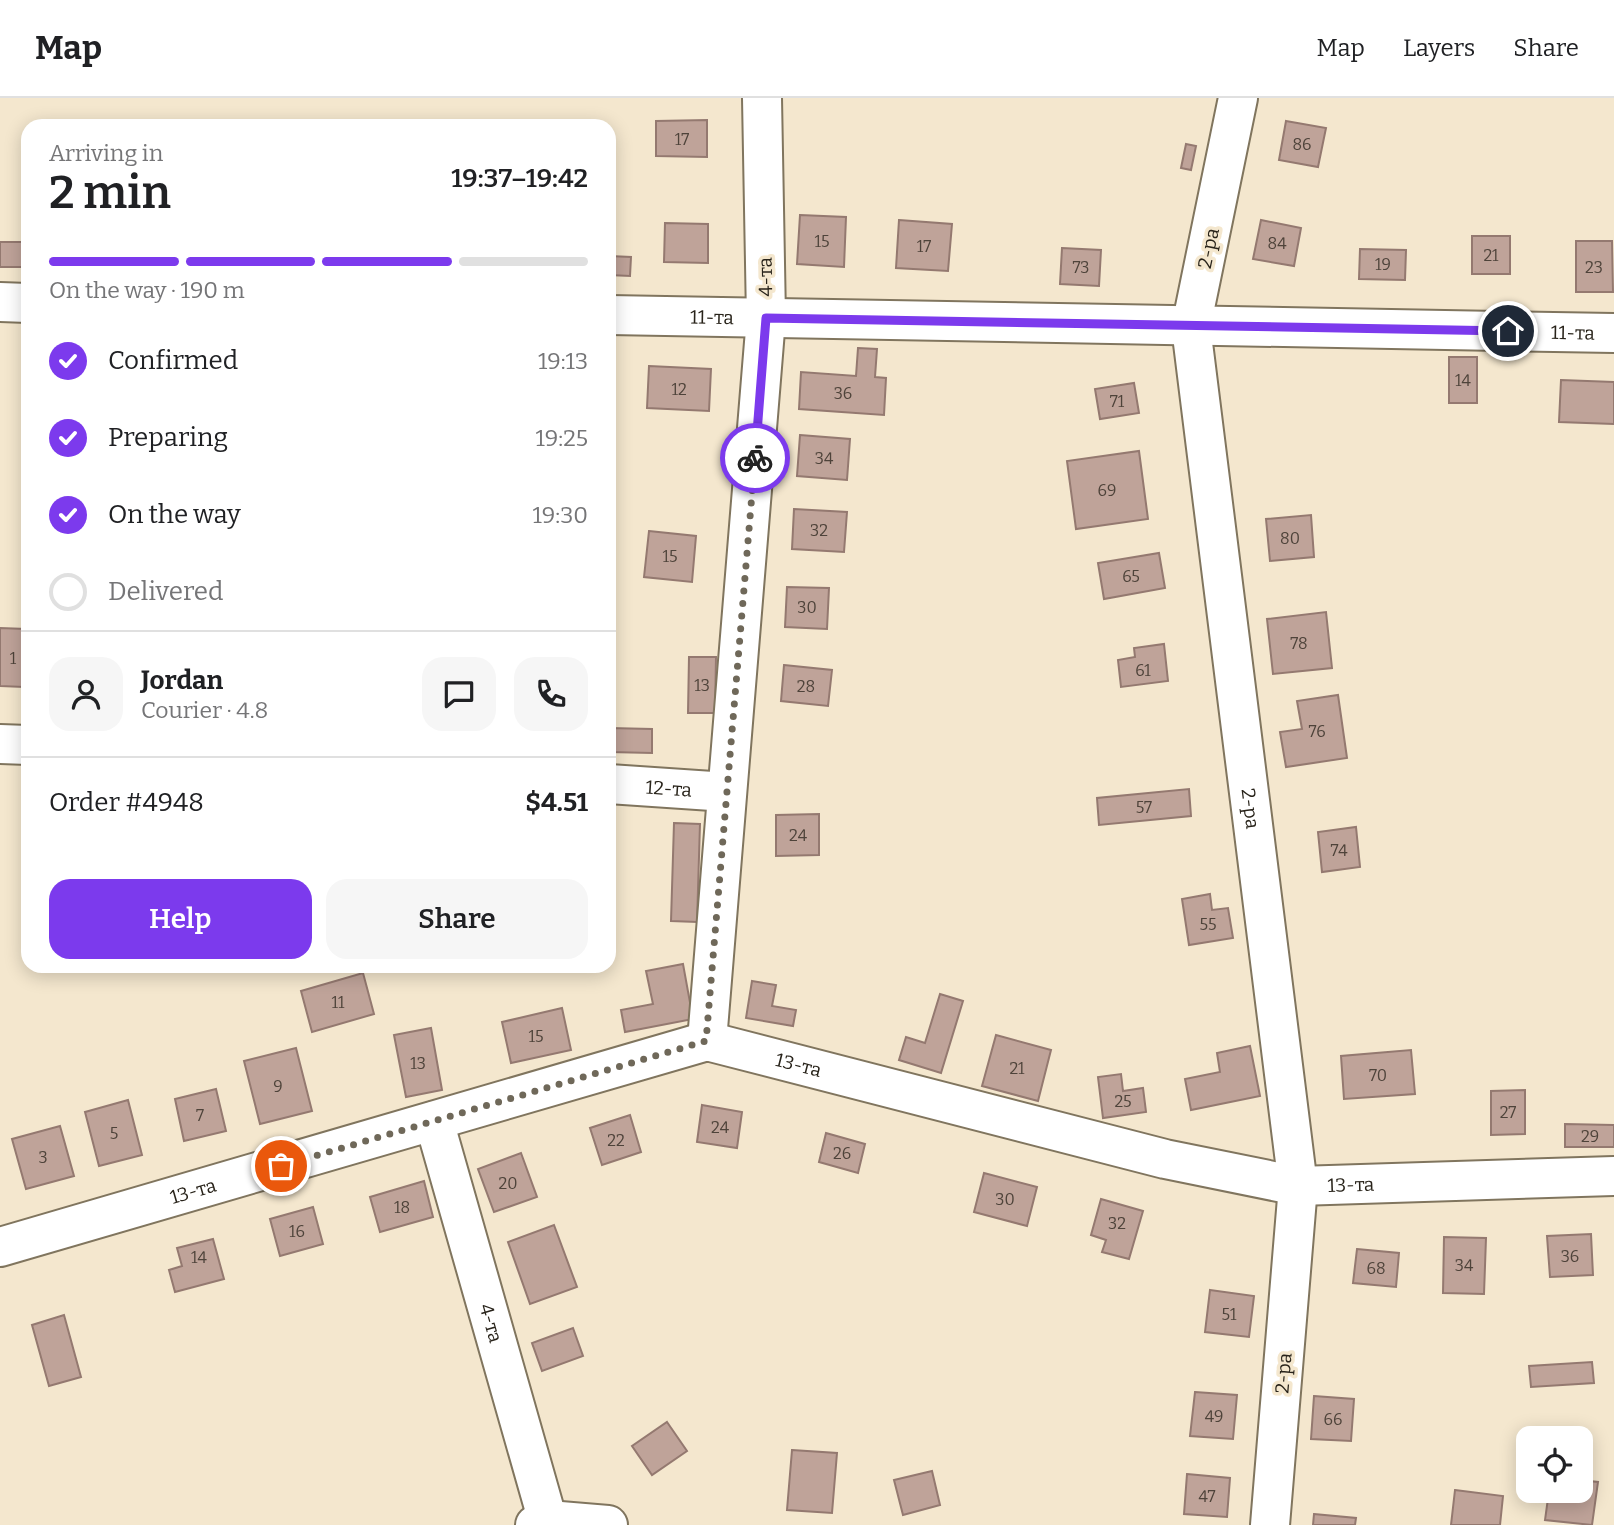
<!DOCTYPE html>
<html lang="en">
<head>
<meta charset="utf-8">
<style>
  :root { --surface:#fff; --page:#f6f6f6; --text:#202124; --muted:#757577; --line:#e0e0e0; --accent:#7c3aed }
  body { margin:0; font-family:Bitter,serif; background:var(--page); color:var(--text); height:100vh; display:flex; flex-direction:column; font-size:26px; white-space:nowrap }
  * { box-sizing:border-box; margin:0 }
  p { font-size:23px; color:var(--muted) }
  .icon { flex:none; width:38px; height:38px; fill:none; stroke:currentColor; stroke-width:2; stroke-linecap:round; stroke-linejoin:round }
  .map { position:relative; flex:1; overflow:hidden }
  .panel { position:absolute; left:21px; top:21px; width:595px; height:854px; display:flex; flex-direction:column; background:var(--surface); border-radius:21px; box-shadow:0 4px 18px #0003 }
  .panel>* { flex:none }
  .buttons { position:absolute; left:1516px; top:1328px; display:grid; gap:14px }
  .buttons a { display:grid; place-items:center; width:77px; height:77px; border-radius:14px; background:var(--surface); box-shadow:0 4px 18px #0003; font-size:35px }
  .pin { position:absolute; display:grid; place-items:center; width:60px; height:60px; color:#fff; margin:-30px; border:4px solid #fff; border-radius:50%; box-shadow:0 2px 7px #0007 }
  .courier { position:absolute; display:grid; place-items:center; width:70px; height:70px; margin:-35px; border:5px solid #7c3aed; border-radius:50%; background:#fff; color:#222; box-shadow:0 2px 9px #0007 }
  .headline em { font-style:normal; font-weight:600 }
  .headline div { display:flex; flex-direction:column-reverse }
  .headline { display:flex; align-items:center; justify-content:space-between; height:119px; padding:0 28px }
  h1 { font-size:46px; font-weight:600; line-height:52px }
  .bar { display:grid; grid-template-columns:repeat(4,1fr); gap:10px 7px; align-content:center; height:84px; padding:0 28px }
  .bar i { height:9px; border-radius:5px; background:var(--line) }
  .bar .current { background:var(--accent) }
  .bar p { grid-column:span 4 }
  .line { display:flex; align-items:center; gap:18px; padding:0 28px; border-top:2px solid var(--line) }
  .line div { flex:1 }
  .round { display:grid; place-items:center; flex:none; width:74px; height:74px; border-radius:21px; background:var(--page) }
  ol { padding:0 28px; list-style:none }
  li { display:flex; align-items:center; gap:21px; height:77px }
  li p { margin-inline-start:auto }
  li .icon { padding:7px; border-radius:50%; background:var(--accent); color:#fff; stroke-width:4 }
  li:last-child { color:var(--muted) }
  li i { width:38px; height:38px; border:4px solid var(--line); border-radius:50% }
  .action { display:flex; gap:14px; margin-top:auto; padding:14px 28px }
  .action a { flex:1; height:80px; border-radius:21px; background:var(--accent); color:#fff; font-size:28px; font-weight:600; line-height:80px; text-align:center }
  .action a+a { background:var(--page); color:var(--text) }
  header { display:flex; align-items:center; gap:42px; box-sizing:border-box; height:98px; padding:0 35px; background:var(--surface); border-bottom:2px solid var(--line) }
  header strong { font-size:33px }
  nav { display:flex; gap:38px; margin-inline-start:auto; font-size:24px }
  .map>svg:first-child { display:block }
</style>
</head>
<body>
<header>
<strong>Map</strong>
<nav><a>Map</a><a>Layers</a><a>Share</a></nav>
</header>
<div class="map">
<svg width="1614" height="1427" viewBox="0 0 1614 1427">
  <rect width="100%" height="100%" fill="#f4e7ce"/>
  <g fill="#bfa399" stroke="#947970" stroke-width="2">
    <polygon points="707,22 707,59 656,58 656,23"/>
    <polygon points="1286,23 1326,30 1318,69 1279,62"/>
    <polygon points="1186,46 1196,48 1191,72 1181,70"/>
    <polygon points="800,117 846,119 844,169 797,166"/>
    <polygon points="899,122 952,126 948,173 896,170"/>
    <polygon points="1261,122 1301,130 1294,168 1253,161"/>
    <polygon points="665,125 708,126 708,165 664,164"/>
    <rect x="1472" y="138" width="38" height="38"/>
    <polygon points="1576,143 1612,143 1613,194 1576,194"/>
    <rect x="0" y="144" width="28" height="25"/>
    <polygon points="1062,150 1101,152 1099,188 1060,186"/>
    <polygon points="1360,151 1406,152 1405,182 1359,181"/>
    <polygon points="609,158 631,159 630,178 609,177"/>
    <polygon points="858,250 877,251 875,279 886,280 884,317 799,311 801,274 856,278"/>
    <rect x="1449" y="259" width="28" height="46"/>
    <polygon points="649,268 711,271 709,313 647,310"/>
    <polygon points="1561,282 1614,284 1614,326 1559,324"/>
    <polygon points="1134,285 1139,315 1100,321 1095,291"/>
    <polygon points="800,337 850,341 847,382 797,378"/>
    <polygon points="1139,353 1148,421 1076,431 1067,363"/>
    <polygon points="794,411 847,414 844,454 792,451"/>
    <polygon points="1311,417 1314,459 1270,463 1266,421"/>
    <polygon points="649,433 696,438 692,484 644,479"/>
    <polygon points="1159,455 1165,490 1104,501 1098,465"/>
    <polygon points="787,489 829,490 827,531 785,529"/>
    <polygon points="1326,514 1332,570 1273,576 1267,521"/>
    <polygon points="0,530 26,531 24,589 0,588"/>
    <polygon points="1164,546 1168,583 1121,589 1118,562 1135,559 1134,550"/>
    <polygon points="689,559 716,559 715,615 688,615"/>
    <polygon points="784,567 832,572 828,608 781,603"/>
    <polygon points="1338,597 1347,660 1286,669 1280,634 1302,631 1297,603"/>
    <polygon points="609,630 652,631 652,655 609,654"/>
    <polygon points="1189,691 1191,718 1099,727 1097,700"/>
    <polygon points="819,716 819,757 776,758 776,717"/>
    <polygon points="674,725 700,726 697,824 671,823"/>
    <polygon points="1356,729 1360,769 1322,774 1318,734"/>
    <polygon points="1210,796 1212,812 1228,810 1233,840 1189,847 1182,801"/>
    <polygon points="683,866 693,921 625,934 621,912 653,906 646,873"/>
    <polygon points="363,875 374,916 312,934 301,893"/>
    <polygon points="752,883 776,887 772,908 796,912 793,928 746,920"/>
    <polygon points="940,896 963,903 941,975 899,962 906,939 925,945"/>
    <polygon points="562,910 571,952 511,965 502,924"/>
    <polygon points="431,930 442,992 406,999 394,937"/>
    <polygon points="996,937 1051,952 1038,1003 982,988"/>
    <polygon points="1250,948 1260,998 1191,1012 1185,981 1220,974 1217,955"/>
    <polygon points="296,950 312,1013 260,1026 244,963"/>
    <polygon points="1411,952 1415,996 1344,1001 1341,958"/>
    <polygon points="1121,976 1123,993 1143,990 1146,1014 1103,1020 1098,979"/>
    <polygon points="216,991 226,1033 184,1043 175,1001"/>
    <polygon points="1525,992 1525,1036 1491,1037 1491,993"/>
    <polygon points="128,1002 142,1057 99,1068 85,1014"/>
    <polygon points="702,1007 742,1014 737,1050 697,1044"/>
    <polygon points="630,1017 641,1054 602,1067 590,1030"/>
    <polygon points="1565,1026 1614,1027 1614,1049 1565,1049"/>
    <polygon points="60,1028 74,1078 26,1091 12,1041"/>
    <polygon points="826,1035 865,1046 858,1075 819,1064"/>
    <polygon points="521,1055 537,1099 494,1114 478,1071"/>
    <polygon points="984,1075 1037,1089 1027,1128 974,1114"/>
    <polygon points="424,1083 433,1119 380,1134 370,1099"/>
    <polygon points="1101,1101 1143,1113 1129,1161 1102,1154 1106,1142 1091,1137"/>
    <polygon points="313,1109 323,1146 280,1158 270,1121"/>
    <polygon points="554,1127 577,1189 530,1206 508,1144"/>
    <polygon points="1591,1136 1593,1177 1550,1179 1547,1138"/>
    <polygon points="1444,1139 1486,1140 1484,1196 1443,1195"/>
    <polygon points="213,1141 224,1181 175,1194 169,1172 182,1168 177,1150"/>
    <polygon points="1357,1151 1399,1155 1396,1189 1353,1185"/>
    <polygon points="1210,1192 1254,1198 1249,1239 1205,1234"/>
    <polygon points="64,1217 81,1279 49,1288 32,1227"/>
    <polygon points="573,1230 583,1258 542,1273 532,1245"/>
    <polygon points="1592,1264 1594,1285 1531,1289 1529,1268"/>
    <polygon points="1195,1294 1237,1297 1233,1341 1190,1338"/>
    <polygon points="1314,1298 1354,1301 1351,1343 1311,1341"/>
    <polygon points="667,1324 687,1353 652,1377 632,1348"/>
    <polygon points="792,1352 837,1355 832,1415 787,1412"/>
    <polygon points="932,1373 940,1407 903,1417 894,1382"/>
    <polygon points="1187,1376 1230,1380 1227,1419 1184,1416"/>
    <polygon points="1580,1382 1598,1384 1592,1427 1545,1422 1549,1393 1580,1393"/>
    <polygon points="1455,1392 1503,1398 1500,1427 1451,1427"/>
    <polygon points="1314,1416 1356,1420 1355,1427 1313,1427"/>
  </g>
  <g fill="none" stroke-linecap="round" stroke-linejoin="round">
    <g stroke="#80755e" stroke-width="42">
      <g id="street">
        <path id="s1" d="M1238,0l-47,229 107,859 -28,339"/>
        <polyline points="0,204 28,205"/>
        <path id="s2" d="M609,217l1005,18"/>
        <polyline points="0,646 28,647"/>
        <path id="s3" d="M609,686l118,8"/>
        <polyline points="707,943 766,220 762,0"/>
        <path id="s4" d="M434,1023l115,404"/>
        <path id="s5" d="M0,1149l707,-206 458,118 133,27 316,-10"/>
        <polyline points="535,1427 548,1422 608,1427"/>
      </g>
    </g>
    <use href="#street" stroke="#fff" stroke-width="38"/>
  </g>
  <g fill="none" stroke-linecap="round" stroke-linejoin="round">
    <polyline stroke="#6f6859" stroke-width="7" stroke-dasharray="0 12.6" points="281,1068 706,943 755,360"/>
    <polyline stroke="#7c3aed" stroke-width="9" points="755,360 766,220 1508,233"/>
  </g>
  <g text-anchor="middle" stroke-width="7" stroke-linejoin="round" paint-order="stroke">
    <g font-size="16" fill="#4e433a">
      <text x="682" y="47">17</text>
      <text x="1302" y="52">86</text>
      <text x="822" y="149">15</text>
      <text x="1277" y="151">84</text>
      <text x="924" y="154">17</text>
      <text x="1491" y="163">21</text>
      <text x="1383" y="172">19</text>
      <text x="1081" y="175">73</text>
      <text x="1594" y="175">23</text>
      <text x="1463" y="288">14</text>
      <text x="679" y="297">12</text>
      <text x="843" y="301">36</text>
      <text x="1117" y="309">71</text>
      <text x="824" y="366">34</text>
      <text x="1107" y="398">69</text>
      <text x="819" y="438">32</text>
      <text x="1290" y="446">80</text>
      <text x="670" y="464">15</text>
      <text x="1131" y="484">65</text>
      <text x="807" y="515">30</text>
      <text x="1299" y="551">78</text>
      <text x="13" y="566">1</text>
      <text x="1143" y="578">61</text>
      <text x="702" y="593">13</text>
      <text x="806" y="594">28</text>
      <text x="1317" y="639">76</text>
      <text x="1144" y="715">57</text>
      <text x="798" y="743">24</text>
      <text x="1339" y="758">74</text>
      <text x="1208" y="832">55</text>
      <text x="338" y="910">11</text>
      <text x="536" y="944">15</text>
      <text x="418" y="971">13</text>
      <text x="1017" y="976">21</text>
      <text x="1378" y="983">70</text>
      <text x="278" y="994">9</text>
      <text x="1123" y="1009">25</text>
      <text x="1508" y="1020">27</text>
      <text x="200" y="1023">7</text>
      <text x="720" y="1035">24</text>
      <text x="114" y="1041">5</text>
      <text x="1590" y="1044">29</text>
      <text x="616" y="1048">22</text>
      <text x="842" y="1061">26</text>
      <text x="43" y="1065">3</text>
      <text x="508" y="1091">20</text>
      <text x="1005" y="1107">30</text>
      <text x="402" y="1115">18</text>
      <text x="1117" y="1131">32</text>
      <text x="297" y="1139">16</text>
      <text x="1570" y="1164">36</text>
      <text x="199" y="1165">14</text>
      <text x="1464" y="1173">34</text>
      <text x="1376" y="1176">68</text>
      <text x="1229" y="1222">51</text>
      <text x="1214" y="1324">49</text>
      <text x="1333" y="1327">66</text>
      <text x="1207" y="1404">47</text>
    </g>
    <g font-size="19" fill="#28231a" stroke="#f4e7ce">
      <text transform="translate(1208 150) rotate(-78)" y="7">2-ра</text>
      <text transform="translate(765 179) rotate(-91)" y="7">4-та</text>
      <text dy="7" stroke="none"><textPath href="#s2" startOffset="103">11-та</textPath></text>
      <text dy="7" stroke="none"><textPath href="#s2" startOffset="964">11-та</textPath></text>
      <text dy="7" stroke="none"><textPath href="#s3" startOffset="60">12-та</textPath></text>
      <text dy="7" stroke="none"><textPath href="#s1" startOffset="719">2-ра</textPath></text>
      <text dy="7" stroke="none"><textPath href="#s5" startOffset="831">13-та</textPath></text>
      <text dy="7" stroke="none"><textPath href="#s5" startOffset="1398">13-та</textPath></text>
      <text dy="7" stroke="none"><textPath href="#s5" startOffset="201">13-та</textPath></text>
      <text dy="7" stroke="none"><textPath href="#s4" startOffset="210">4-та</textPath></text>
      <text transform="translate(1283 1275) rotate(-85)" y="7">2-ра</text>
    </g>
  </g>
</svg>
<div class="buttons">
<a><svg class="icon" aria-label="locate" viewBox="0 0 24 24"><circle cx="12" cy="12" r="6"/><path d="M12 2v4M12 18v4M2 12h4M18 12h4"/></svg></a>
</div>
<div class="pin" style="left:281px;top:1068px;background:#ea580c"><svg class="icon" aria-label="bag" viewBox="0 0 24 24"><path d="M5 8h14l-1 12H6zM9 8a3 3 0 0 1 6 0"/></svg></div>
<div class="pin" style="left:1508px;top:233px;background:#1f2937"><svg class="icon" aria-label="home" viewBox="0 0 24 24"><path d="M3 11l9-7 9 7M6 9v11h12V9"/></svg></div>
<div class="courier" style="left:755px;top:360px"><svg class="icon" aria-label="bike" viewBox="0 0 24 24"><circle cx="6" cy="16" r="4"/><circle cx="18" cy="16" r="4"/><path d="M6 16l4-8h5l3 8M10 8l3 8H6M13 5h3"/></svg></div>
<section class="panel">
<div class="headline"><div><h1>2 min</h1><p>Arriving in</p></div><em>19:37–19:42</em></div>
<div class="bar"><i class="current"></i><i class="current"></i><i class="current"></i><i></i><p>On the way · 190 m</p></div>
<ol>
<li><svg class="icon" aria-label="check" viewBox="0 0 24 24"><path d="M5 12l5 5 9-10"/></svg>Confirmed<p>19:13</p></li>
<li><svg class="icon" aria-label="check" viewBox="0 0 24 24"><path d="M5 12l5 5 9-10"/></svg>Preparing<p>19:25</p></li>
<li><svg class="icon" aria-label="check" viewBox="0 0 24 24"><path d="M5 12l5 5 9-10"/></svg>On the way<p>19:30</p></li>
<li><i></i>Delivered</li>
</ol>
<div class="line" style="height:126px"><a class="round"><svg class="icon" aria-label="person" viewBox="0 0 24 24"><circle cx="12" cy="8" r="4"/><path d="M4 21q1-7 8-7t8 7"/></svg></a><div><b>Jordan</b><p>Courier · 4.8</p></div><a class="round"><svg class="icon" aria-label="chat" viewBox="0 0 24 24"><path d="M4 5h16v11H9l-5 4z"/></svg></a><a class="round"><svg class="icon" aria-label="phone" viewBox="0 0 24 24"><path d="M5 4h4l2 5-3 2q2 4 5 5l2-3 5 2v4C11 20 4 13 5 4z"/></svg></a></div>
<div class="line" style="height:91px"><div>Order #4948</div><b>$4.51</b></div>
<div class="action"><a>Help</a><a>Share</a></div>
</section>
</div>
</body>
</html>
